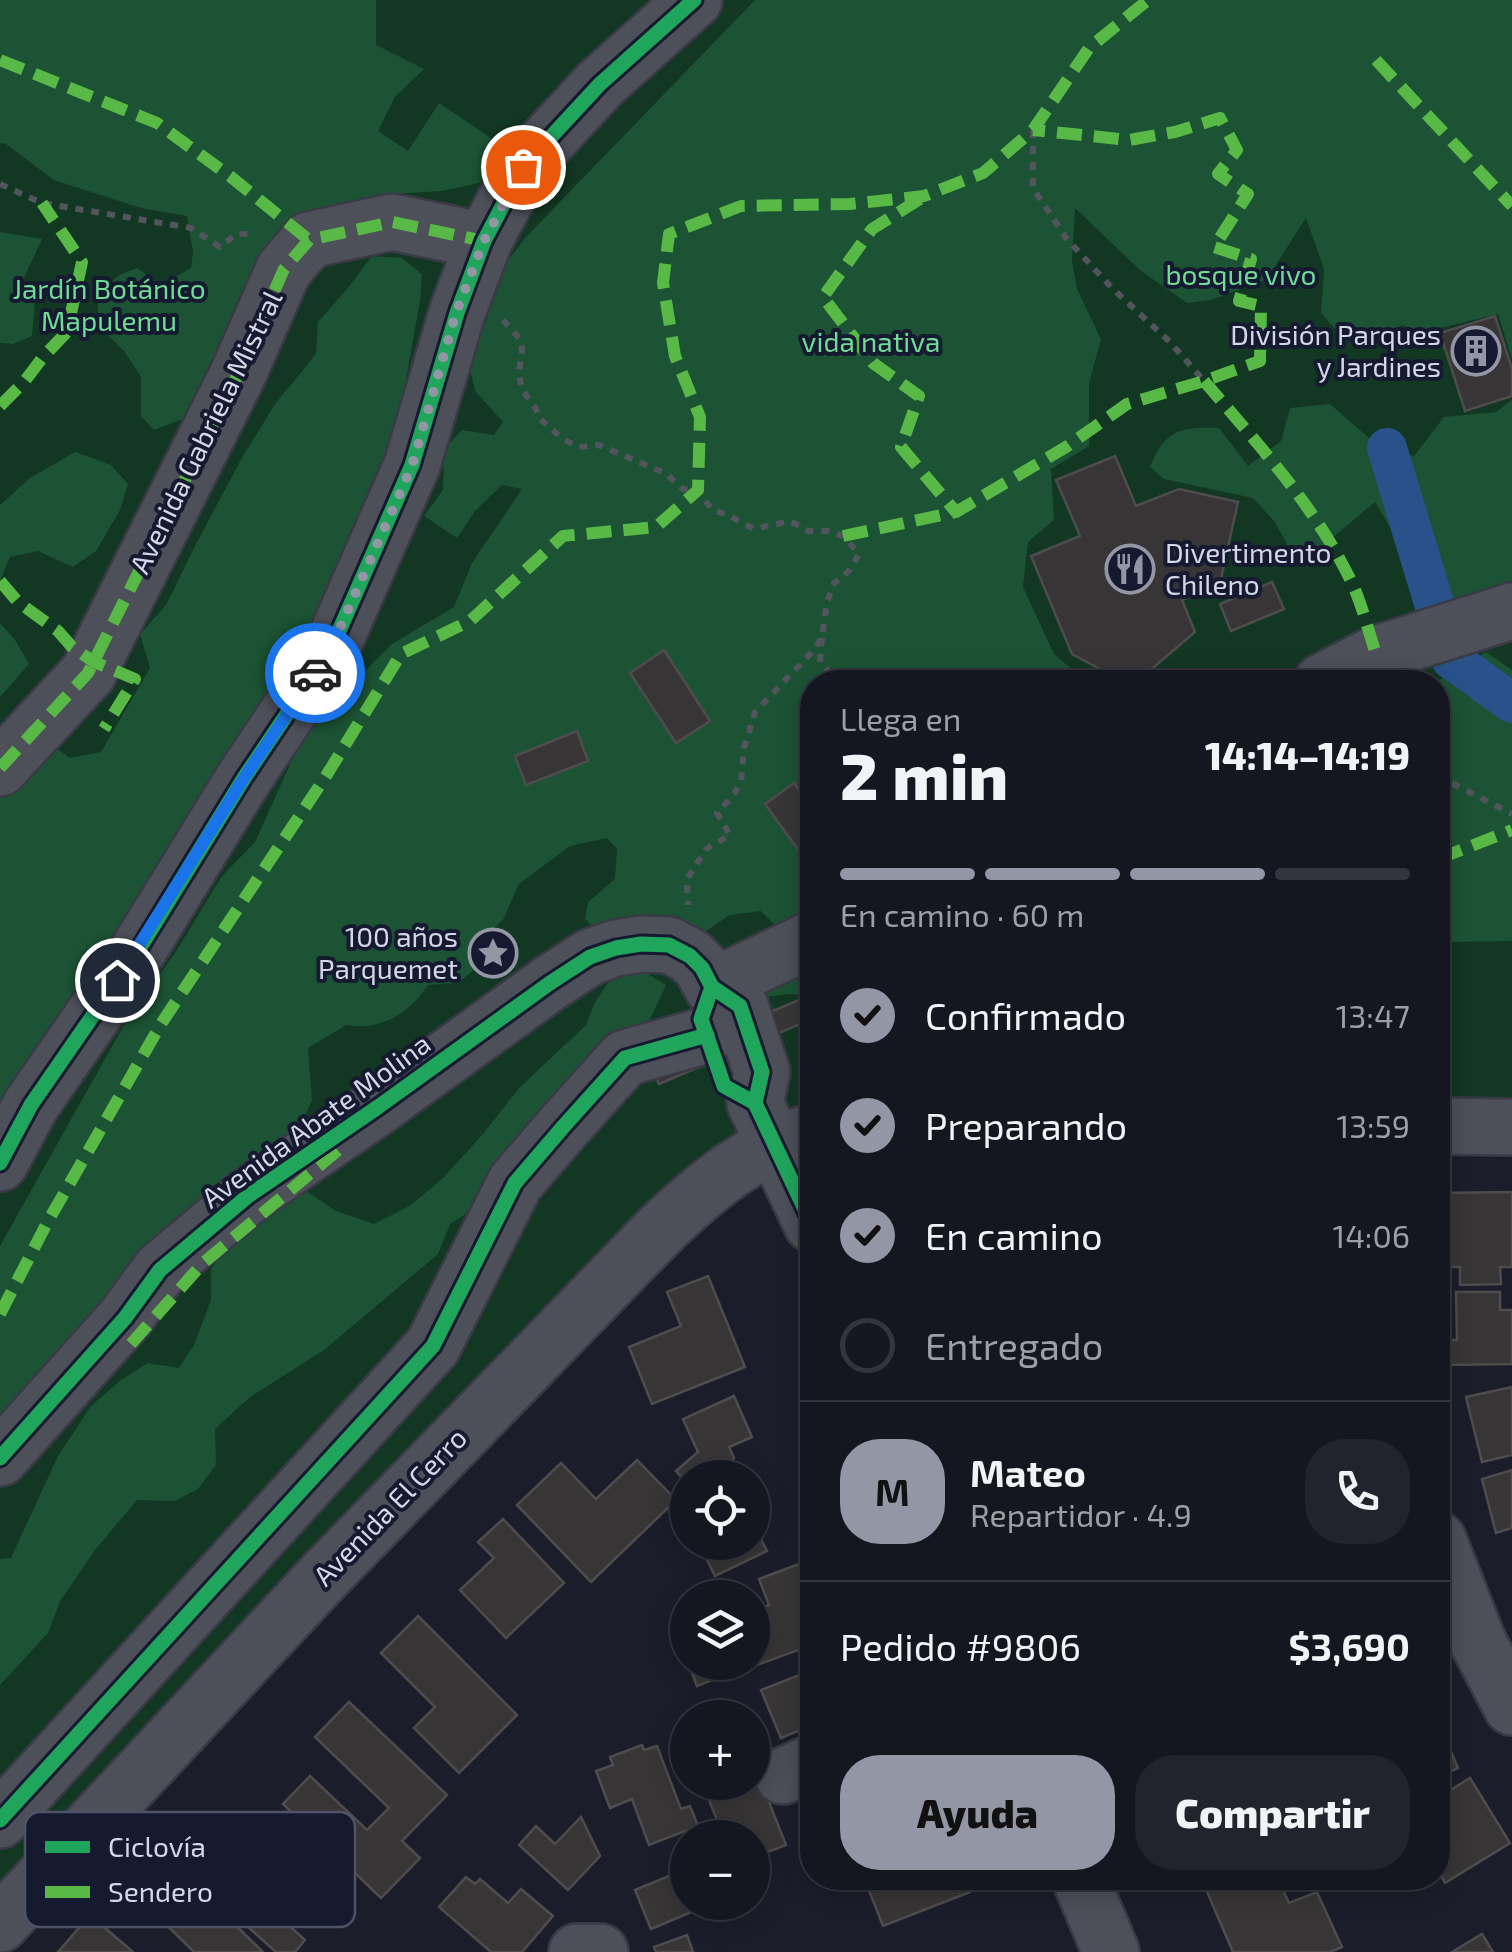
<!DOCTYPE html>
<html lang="es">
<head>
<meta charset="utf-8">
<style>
  :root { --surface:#141620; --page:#21232d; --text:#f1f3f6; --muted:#9d9fa5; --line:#33353e; --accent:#9396a5 }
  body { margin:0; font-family:"Exo 2",sans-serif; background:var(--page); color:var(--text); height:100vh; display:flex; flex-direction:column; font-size:38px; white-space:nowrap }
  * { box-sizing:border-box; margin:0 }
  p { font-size:32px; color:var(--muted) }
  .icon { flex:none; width:55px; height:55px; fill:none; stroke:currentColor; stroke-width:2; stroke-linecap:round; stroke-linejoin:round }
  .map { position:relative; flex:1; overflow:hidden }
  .sheet { position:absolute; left:800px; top:670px; width:650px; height:1220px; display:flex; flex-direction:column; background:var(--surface); border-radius:40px; box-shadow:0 5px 25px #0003,0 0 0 2px var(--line) }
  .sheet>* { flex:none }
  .buttons { position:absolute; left:670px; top:1460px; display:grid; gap:20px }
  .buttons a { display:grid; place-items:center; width:100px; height:100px; border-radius:50%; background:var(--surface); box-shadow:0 5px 25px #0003,0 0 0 2px var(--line); font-size:50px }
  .pin { position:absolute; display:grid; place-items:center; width:85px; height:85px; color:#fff; margin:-42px; border:5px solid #fff; border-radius:50%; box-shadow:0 2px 10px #0007 }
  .courier { position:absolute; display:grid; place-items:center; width:100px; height:100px; margin:-50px; border:8px solid #1a73e8; border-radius:50%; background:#fff; color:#222; box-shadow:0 2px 12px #0007 }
  .summary em { font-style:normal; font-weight:800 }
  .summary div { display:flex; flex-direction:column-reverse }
  .summary { display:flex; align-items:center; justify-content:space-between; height:170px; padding:0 40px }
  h1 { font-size:65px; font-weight:800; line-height:75px }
  .bar { display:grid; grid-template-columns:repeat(4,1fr); gap:15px 10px; align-content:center; height:120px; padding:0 40px }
  .bar i { height:12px; border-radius:8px; background:var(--line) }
  .bar .current { background:var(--accent) }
  .bar p { grid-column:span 4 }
  .line { display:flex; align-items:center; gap:25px; padding:0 40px; border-top:2px solid var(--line) }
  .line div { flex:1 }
  .round { display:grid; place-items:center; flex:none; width:105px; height:105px; border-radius:40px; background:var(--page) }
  ol { padding:0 40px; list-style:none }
  li { display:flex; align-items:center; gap:30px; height:110px }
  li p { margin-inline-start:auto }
  li .icon { padding:10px; border-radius:50%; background:var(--accent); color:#111; stroke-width:4 }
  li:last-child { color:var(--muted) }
  li i { width:55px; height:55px; border:5px solid var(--line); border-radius:50% }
  .primary-button { display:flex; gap:20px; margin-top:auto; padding:20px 40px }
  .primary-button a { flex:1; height:115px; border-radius:40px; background:var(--accent); color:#111; font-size:40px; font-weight:800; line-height:115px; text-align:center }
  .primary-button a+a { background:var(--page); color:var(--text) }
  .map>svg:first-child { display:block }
</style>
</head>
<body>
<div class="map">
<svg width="1512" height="1952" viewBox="0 0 1512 1952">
  <rect width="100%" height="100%" fill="#1b1e2a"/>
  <polygon fill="#123723" points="0,0 1512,0 1512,1116 1438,1116 1438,682 812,682 812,1128 745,1146 0,1887"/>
  <g fill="#1c5334">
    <polygon points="0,0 376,0 376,45 424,69 395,97 378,131 408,151 439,103 497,142 483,182 442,191 377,195 337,205 297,239 189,417 154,430 141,416 141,377 124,351 98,325 98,295 119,275 137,268 161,285 191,268 193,252 187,216 141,208 54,180 6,144 0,143"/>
    <path d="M755,0h757v359l-14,-45 -62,15 -11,10 -22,-14 -22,10 -38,3 -22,-25 3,-44 -18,-51 -40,62 -55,20 -24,3 -46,-32 -66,-63 -3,53 5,28 24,50 -12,44v63l-38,23 3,51 -26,22 -5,45 31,67 33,28h-275v314l-24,-2 -32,4 27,-65 -22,-22 -31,4 -24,16 -31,14 -73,-10 -17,-16 3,-17 27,-23 2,-30 -10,-11 -37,8 -51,38 -16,36 -23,20 1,24 -23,19 -30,2c-20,29 -46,46 -82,40l-38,23 4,52 -15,34 -297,299v-187l124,-221 53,-75 45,-74 33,-34 40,-89 44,-60 20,-16 33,-33 62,-37 18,-44 50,-74 -20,-4 -27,26 -18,27 -33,-22 19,-26 1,-41 18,-19 32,5 9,-13 -28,-31 -6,-27 19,-78 38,-49z"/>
    <polygon points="0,232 42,239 21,284 35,301 32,336 13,344 0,343"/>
    <polygon points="372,256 402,258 422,274 420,301 402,402 381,484 332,591 247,738 0,1130 0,790 45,740 70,758 101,752 150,668 140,634 166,605 196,544 243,456 275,404 316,354 318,322 348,288"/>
    <path d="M1512,400v196l-38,13 -41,-10 -58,-97 -68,57 -16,-8 -17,-30 -21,-23 -89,-19 -14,-12c15,-38 31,-40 69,-39l29,38 33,-25 9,-33 40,-4 55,48 29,4 30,-39 52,-5z"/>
    <polygon points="75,452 111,465 128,484 120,510 96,551 73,567 38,551 10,557 0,581 0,505 30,478"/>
    <polygon points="0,623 15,640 29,664 0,697"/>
    <polygon points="1486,652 1512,670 1512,941 1438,942 1436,682"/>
    <polygon points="638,968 666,985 646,1028 491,1198 450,1224 438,1254 324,1350 250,1397 215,1429 216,1465 198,1489 175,1501 137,1500 95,1550 60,1601 48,1633 0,1685 0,1559 11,1558 58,1456 91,1406 121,1380 148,1363 179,1368 194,1345 211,1300 211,1269 228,1243 284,1197 306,1191 336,1211 374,1224 411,1205 443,1178 483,1134 520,1087 586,1025 595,1002 608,983"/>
  </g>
  <polygon fill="#29518a" points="1466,651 1512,685 1512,722 1437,666"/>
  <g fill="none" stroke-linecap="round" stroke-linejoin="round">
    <polyline stroke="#29518a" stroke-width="40" points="1387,448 1451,659 1512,703"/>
  </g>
  <g fill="#383537" stroke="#4f4c4e" stroke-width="2.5">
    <polygon points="1495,316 1512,369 1512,396 1465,411 1440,333"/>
    <polygon points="1115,456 1136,506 1179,489 1238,502 1220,583 1182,600 1195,632 1147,673 1100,669 1072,654 1031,556 1080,536 1056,480"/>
    <polygon points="1272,582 1284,609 1231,631 1220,604"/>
    <polygon points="664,650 710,721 676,743 630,673"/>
    <polygon points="577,731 588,761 526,785 515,756"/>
    <polygon points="794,783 812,809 812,858 807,862 765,804"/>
    <polygon points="809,996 812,1003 812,1019 659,1084 649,1062"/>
    <polygon points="1512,1192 1512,1267 1500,1267 1501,1284 1460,1285 1460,1267 1438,1267 1438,1193"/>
    <polygon points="708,1276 745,1367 652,1404 629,1347 681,1326 667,1292"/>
    <polygon points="1456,1292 1500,1292 1500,1310 1512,1310 1512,1364 1444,1365 1444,1340 1457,1340"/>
    <polygon points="1512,1387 1512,1455 1482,1462 1466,1397"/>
    <polygon points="734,1396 752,1437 729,1447 734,1458 711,1478 688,1478 688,1484 676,1471 698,1452 683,1419"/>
    <polygon points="637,1460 676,1500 591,1582 517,1505 561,1463 596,1499"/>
    <polygon points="1512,1470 1512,1528 1496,1533 1482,1479"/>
    <polygon points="503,1519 564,1583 506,1638 460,1590 494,1558 478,1542"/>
    <polygon points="752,1521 767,1551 715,1576 698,1542 752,1542"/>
    <polygon points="812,1559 812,1645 749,1668 747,1662 752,1662 752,1611 769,1605 759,1579"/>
    <polygon points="418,1616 517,1715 459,1773 414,1728 435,1707 381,1653"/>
    <polygon points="688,1662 723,1662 727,1674 697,1686"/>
    <polygon points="812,1670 812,1725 781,1738 761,1690"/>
    <polygon points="349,1702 447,1795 402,1841 420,1858 381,1898 283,1804 310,1776 367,1830 389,1808 315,1737"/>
    <polygon points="1438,1721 1458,1768 1438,1777"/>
    <polygon points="642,1745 644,1750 657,1746 681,1809 690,1806 698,1826 649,1845 632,1799 610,1808 596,1771 613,1765 610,1757"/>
    <polygon points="752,1759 786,1845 752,1858 752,1838 724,1838 702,1782 752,1782"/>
    <polygon points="1470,1778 1510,1843 1445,1883 1438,1870 1438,1798"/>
    <polygon points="222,1815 312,1897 287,1924 305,1940 295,1952 276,1952 178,1864"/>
    <polygon points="581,1817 600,1856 568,1890 519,1845 536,1826 555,1844"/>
    <polygon points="175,1866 263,1952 194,1952 141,1900"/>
    <polygon points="688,1868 688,1902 715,1902 651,1929 635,1890"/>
    <polygon points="466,1877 475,1884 480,1879 508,1903 521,1889 553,1916 522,1952 491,1952 439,1907"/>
    <polygon points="864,1878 964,1878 970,1892 883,1926"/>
    <polygon points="1201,1878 1288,1878 1279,1881 1289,1903 1317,1892 1342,1947 1330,1952 1233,1952"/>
    <polygon points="90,1915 133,1952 58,1952"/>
    <polygon points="1482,1934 1493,1952 1452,1952"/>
    <polygon points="687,1935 693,1952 656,1952 654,1947"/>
  </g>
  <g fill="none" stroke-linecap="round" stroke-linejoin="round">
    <g stroke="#393a45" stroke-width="60">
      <g id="minor">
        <polyline points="1322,682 1376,654 1512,611"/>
        <polyline points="0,768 88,673 238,374 284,269 309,240 392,222 484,241"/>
        <polyline points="712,987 812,939"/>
        <polyline points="1438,1126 1512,1127"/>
        <polyline points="0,1163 31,1105 139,949 244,778 332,647 412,465 457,313 484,241 523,167 600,84 694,0"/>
        <polyline points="0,1458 125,1318 160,1270 248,1196 378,1107 550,983 590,957 616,948 641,944 669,945 690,956 702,968 712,987 740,1006 762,1072 755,1103 812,1224"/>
        <polyline points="1438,1540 1478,1642 1512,1707"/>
        <polyline points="783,1776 812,1763"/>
        <polyline points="0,1820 433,1346 515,1183 563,1127 625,1058 707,1035"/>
        <polyline points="1080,1878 1111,1952"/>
        <path d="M0,1924l322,-346 338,-348c43,-41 93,-84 152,-98"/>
        <polyline points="577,1952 600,1952"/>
      </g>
    </g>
    <g stroke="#52555e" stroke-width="6" stroke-dasharray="8 8" stroke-linecap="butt">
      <polyline points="1033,130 1033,188 1066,238 1112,288 1170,342 1204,381"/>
      <polyline points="0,184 42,203 191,228 220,247 236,234 252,234"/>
      <polyline points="503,320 519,338 522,349 519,375 522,389 536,409 540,419 563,439 578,447 599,445 665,473 683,489 698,490 712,510 728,515 754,529 790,521 809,531 829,531 843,536 859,554 849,571 834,583 827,602 822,637 814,650 755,712 744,748 741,782 734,794 717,813 730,835 706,849 687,879 688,905"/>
      <polyline points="822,638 820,662 835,679 842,682"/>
      <polyline points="922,682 926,682"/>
      <polyline points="1438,776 1512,814"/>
    </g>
    <use href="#minor" stroke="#4d4f59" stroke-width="55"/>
    <g stroke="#58b947" stroke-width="12" stroke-dasharray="25 12" stroke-linecap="butt">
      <polyline points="0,60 157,123 231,177 309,240"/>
      <polyline points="1376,60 1512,206"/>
      <polyline points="920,199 872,229 823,297 873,363 919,396 901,447 956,512"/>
      <path d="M1204,381c54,63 111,125 147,200 11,23 17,49 25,73"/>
      <polyline points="0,406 24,382 43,357 67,332 82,262 42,203"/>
      <polyline points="843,536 956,512 1066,447 1127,404 1204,381 1260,361 1261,306 1239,301 1251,259 1214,247 1248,194 1218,174 1237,150 1220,118 1175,132 1129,140 1033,130"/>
      <polyline points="0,581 18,602 58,631 72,647 94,662 135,679 104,729"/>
      <polyline points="0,768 88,673 238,374 284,269 309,240 392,222 484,241"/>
      <polyline points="1438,859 1512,830"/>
      <polyline points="0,1314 47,1223 161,1024 326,776 401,654 470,621 563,536 656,527 698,490 700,417 675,356 663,283 669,234 741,206 850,204 924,196 983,173 1033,130 1089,48 1148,0"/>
      <polyline points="131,1344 202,1264 342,1147"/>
    </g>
    <g stroke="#151a30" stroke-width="21">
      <g id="cycleway">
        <polyline points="712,987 701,1019 724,1086 755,1103"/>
        <polyline points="0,1163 31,1105 139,949 244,778 332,647 412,465 457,313 484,241 523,167 600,84 694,0"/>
        <polyline points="0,1458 125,1318 160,1270 248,1196 378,1107 550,983 590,957 616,948 641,944 669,945 690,956 702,968 712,987 740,1006 762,1072 755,1103 812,1224"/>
        <polyline points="0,1820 433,1346 515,1183 563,1127 625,1058 707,1035"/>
      </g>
    </g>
    <use href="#cycleway" stroke="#20a55d" stroke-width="15"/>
  </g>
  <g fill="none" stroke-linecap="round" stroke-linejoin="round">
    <polyline stroke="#9396a5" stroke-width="10" stroke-dasharray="0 18" points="315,673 332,646 412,466 456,313 484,241 523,167"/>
    <polyline stroke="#1a73e8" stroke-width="12" points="117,980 244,778 315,673"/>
  </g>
  <defs>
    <g id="building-ring" transform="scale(2.5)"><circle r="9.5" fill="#151a30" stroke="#9396a5" stroke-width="1.5"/><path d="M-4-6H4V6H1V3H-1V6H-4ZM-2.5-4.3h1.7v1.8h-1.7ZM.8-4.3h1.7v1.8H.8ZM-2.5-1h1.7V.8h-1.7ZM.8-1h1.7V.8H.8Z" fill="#9396a5"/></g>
    <g id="restaurant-ring" transform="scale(2.5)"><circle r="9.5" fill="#151a30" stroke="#9396a5" stroke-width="1.5"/><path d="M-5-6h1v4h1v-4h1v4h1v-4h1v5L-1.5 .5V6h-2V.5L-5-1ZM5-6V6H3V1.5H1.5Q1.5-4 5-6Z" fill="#9396a5"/></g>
    <g id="sight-ring" transform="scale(2.5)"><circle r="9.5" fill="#151a30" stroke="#9396a5" stroke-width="1.5"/><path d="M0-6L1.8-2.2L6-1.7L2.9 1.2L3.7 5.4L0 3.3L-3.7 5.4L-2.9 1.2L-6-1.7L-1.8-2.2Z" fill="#9396a5"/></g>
  </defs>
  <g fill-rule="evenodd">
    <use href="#building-ring" x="1476" y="351"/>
    <use href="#restaurant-ring" x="1130" y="569"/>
    <use href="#sight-ring" x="493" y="953"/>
  </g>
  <g text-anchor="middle" stroke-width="8" stroke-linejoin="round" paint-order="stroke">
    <g font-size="28" fill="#6fdb95" stroke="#151a30">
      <text x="1241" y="285">bosque vivo</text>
      <text x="109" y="299">Jardín Botánico<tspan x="109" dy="32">Mapulemu</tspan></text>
      <text x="871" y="352">vida nativa</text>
    </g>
    <g font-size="28" fill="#d3d7e7" stroke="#151a30" text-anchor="end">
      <text x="1441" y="345">División Parques<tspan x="1441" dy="32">y Jardines</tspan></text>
      <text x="1165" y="563" text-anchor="start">Divertimento<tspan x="1165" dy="32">Chileno</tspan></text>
      <text x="458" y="947">100 años<tspan x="458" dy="32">Parquemet</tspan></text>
    </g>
    <g font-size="28" fill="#d3d7e7" stroke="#151a30">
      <text transform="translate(206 432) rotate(-64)" y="10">Avenida Gabriela Mistral</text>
      <text transform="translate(316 1121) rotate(-36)" y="10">Avenida Abate Molina</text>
      <text transform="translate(390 1507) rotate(-46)" y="10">Avenida El Cerro</text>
    </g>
  </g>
  <rect x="25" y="1812" width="330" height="115" rx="15" fill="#151a30" stroke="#4e5367" stroke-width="2.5"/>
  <rect x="45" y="1841" width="45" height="12" fill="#20a55d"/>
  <rect x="45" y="1886" width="45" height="12" fill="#58b947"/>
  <g font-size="28" fill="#d3d7e7">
    <text x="108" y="1857">Ciclovía</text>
    <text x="108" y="1902">Sendero</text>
  </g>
</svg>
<div class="buttons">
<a><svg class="icon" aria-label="locate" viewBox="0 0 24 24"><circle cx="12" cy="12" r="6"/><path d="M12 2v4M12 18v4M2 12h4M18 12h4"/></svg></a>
<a><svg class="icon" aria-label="layers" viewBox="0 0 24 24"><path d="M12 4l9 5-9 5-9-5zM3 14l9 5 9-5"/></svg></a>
<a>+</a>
<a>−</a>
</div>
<div class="pin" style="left:523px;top:167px;background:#ea580c"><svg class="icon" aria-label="bag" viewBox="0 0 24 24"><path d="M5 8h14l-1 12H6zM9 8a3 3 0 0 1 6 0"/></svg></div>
<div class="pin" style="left:117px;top:980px;background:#1f2937"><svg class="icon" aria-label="home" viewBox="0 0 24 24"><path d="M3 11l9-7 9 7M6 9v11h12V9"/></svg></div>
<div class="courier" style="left:315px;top:673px"><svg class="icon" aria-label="car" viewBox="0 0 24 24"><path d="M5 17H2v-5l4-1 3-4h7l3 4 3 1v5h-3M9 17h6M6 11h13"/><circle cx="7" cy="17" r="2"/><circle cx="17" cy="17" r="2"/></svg></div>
<section class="sheet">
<div class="summary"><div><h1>2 min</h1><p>Llega en</p></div><em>14:14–14:19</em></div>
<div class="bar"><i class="current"></i><i class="current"></i><i class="current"></i><i></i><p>En camino · 60 m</p></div>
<ol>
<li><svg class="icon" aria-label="check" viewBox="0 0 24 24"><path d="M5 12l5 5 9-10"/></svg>Confirmado<p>13:47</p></li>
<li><svg class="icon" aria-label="check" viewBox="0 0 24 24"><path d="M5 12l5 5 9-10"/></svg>Preparando<p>13:59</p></li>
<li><svg class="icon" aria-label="check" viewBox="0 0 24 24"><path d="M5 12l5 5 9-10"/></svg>En camino<p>14:06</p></li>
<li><i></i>Entregado</li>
</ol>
<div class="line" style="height:180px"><b class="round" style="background:var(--accent);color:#111">M</b><div><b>Mateo</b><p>Repartidor · 4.9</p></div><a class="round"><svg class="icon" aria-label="phone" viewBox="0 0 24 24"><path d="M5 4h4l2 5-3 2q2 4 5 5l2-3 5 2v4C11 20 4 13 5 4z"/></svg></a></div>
<div class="line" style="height:130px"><div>Pedido #9806</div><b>$3,690</b></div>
<div class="primary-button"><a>Ayuda</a><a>Compartir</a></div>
</section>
</div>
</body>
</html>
